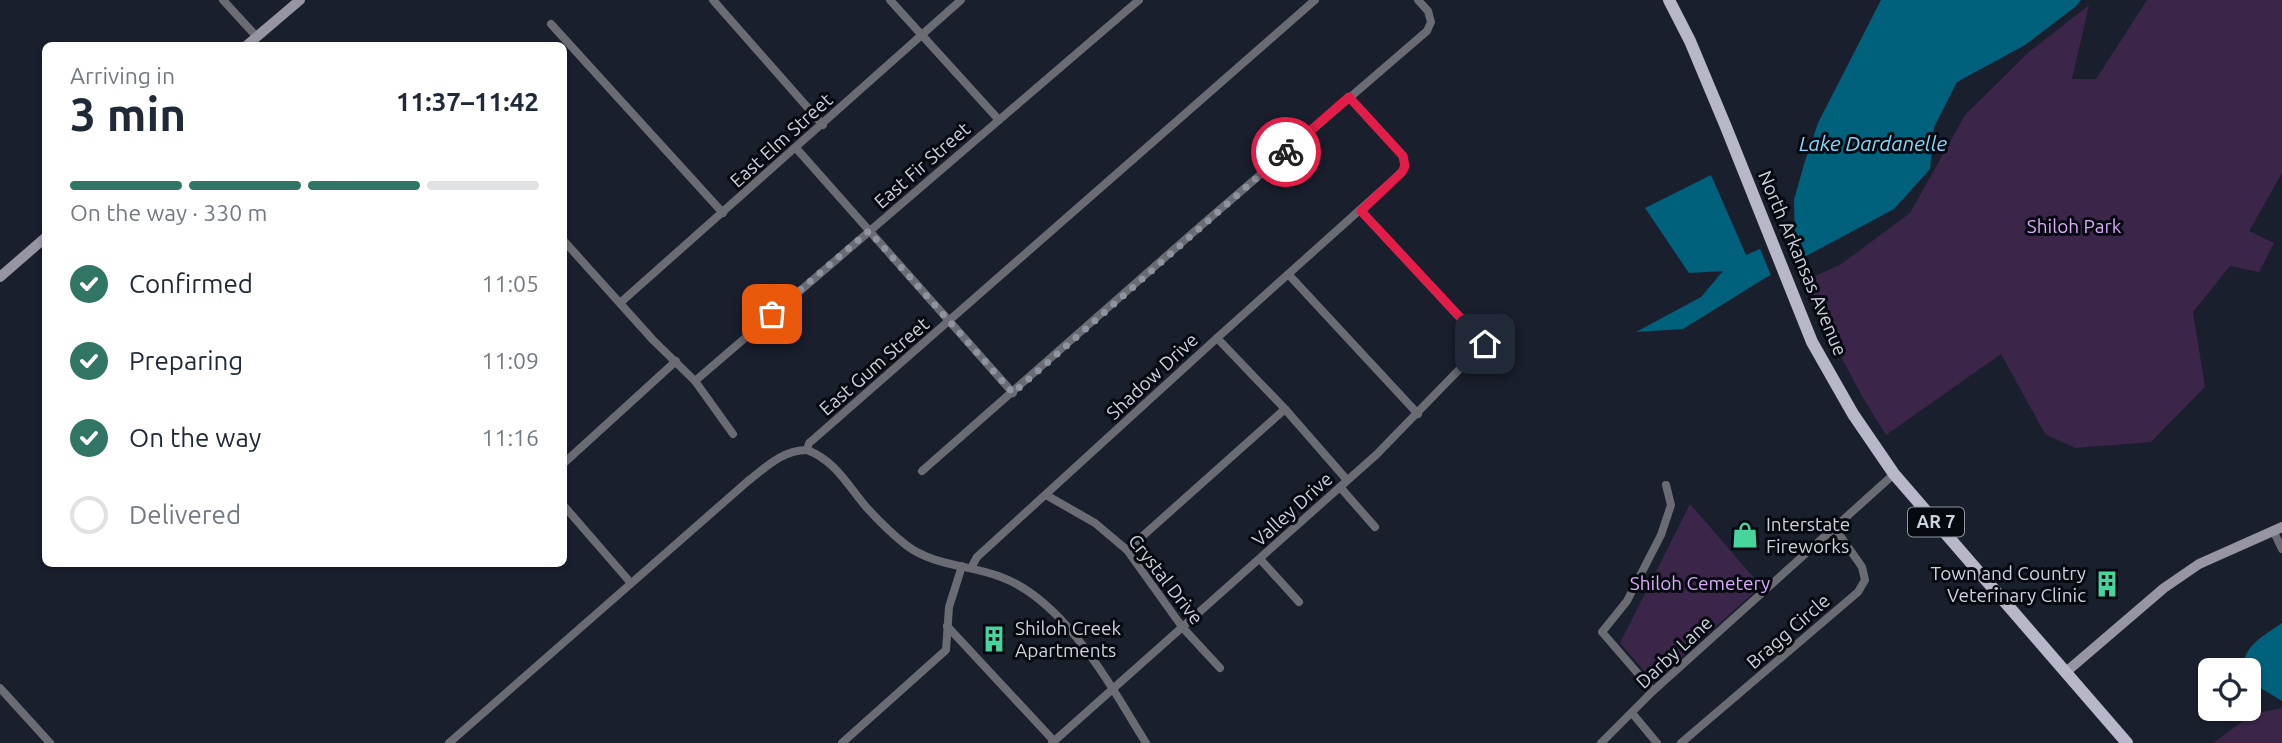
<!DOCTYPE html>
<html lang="en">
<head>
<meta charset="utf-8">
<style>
  :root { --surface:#fff; --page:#f6f6f7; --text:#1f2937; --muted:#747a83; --line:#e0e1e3; --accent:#317665 }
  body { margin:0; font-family:Ubuntu,sans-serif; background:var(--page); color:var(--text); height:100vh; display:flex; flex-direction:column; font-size:26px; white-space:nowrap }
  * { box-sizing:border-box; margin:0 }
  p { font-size:23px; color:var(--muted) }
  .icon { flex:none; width:38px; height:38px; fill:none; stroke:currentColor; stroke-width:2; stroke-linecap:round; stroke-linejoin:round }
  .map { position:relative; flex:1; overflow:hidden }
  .panel { position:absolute; left:42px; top:42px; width:525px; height:525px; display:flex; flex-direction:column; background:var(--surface); border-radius:10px; box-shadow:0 2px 5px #0004 }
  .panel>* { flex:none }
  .tools { position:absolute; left:2198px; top:658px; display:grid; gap:14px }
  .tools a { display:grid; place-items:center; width:63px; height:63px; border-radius:10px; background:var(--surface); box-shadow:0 2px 5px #0004; font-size:35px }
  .pin { position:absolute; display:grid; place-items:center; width:60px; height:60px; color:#fff; margin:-30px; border-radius:14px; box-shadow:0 4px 10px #0006 }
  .courier { position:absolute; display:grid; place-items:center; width:70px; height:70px; margin:-35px; border:5px solid #e11d48; border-radius:50%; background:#fff; color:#222; box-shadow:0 2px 9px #0007 }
  .head em { font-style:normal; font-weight:700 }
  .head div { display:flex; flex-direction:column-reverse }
  .head { display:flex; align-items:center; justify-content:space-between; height:119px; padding:0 28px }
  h1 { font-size:46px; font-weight:700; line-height:52px }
  .bar { display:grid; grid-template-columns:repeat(4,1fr); gap:10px 7px; align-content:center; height:84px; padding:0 28px }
  .bar i { height:9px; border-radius:5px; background:var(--line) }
  .bar .current { background:var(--accent) }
  .bar p { grid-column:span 4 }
  ol { padding:0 28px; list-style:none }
  li { display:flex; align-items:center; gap:21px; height:77px }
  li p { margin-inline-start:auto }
  li .icon { padding:7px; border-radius:50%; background:var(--accent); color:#fff; stroke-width:4 }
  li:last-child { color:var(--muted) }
  li i { width:38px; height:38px; border:4px solid var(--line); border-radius:50% }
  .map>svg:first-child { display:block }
</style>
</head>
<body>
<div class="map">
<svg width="2282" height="743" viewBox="0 0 2282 743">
  <rect width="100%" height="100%" fill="#1a1f2e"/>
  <g fill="#3b2549">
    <polygon points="2147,0 2282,0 2282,173 2249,231 2274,243 2259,272 2230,266 2193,312 2205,387 2151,442 2075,448 2045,434 2001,354 1886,435 1863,398 1801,282 1840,265 1910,213 1965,115 2029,52 2089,5 2072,79 2096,79"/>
    <polygon points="1690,504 1761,586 1654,682 1620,643"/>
    <polygon points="2282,708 2282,743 2213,743 2253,714"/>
  </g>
  <g fill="#00617d">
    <polygon points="1881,0 2081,0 2075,7 2025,45 1957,82 1934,127 1930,169 1894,209 1765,278 1683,329 1636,332 1701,297 1723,271 1689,273 1645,208 1711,175 1746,255 1795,234 1794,200 1805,161 1818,123"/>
    <path d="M2282,623v78l-33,-20v-11h-6c-1,-24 22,-35 39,-47z"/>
  </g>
  <polygon fill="#1a1f2e" points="1785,235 1797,265 1772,278 1759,246"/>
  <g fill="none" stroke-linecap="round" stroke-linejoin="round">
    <g stroke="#6b6b73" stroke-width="8">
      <polyline points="223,0 256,36"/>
      <polyline points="713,0 823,125"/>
      <polyline points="890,0 999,120"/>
      <polyline points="551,24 723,213"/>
      <polyline points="796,148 1013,393"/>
      <polyline points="564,241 653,340 695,381 733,434"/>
      <polyline points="1289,275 1418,414"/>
      <polyline points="620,303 961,0"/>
      <polyline points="1217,338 1285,409 1347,480"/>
      <polyline points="695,381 1139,0"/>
      <path d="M807,450c29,11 41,36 60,58 12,13 25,26 39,37 27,21 64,20 95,32 65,24 110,110 145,166"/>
      <polyline points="564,463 676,361"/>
      <polyline points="922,471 1196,230 1427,31 1431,22 1428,11 1418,0"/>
      <polyline points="1340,487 1375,527"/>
      <polyline points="1046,495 1095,523 1127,550 1183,628 1220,668"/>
      <polyline points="564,506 630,582"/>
      <polyline points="2273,530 2282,549"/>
      <polyline points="1127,550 1285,409"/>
      <polyline points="1260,559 1299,602"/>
      <polyline points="971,568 977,557 1217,338 1402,172 1405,166 1403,156 1349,97"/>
      <polyline points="947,626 1054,741"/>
      <polyline points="0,688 50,743"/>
      <polyline points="1653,691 1602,632 1627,601 1661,535 1671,505 1666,485"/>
      <polyline points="1632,713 1657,743"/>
      <path d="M449,743l299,-262c18,-14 35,-31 59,-31l2,-7 6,-5 500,-438"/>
      <polyline points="842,743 946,650 949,607 962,566"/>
      <polyline points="1052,743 1376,455 1484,344 1361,211"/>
      <polyline points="1601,743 1653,691 1894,474"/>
      <polyline points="1681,743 1858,592 1865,580 1862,567 1834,527"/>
    </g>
    <g stroke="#9795a3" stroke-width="10">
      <polyline points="246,46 300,0"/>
      <polyline points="0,277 46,237"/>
      <polyline points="2066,672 2164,588 2199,564 2282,527"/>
    </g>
    <polyline stroke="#b8b7c9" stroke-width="12" points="1669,0 1690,41 1726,127 1812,342 1853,414 1894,474 2127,743"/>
  </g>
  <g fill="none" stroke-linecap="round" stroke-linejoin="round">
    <polyline stroke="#8f93a0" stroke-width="7" stroke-dasharray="0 12.6" points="772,314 869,231 1013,393 1286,152"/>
    <polyline stroke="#e11d48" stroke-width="9" points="1286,152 1349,97 1403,156 1405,166 1402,172 1361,211 1485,344"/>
  </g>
  <defs>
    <g id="shop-bare" transform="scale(2.1)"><path d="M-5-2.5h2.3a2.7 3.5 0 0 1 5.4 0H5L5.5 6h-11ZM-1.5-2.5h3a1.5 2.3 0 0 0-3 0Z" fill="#47d49d" stroke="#070910" stroke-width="2.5" paint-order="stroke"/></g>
    <g id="building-bare" transform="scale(2.1)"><path d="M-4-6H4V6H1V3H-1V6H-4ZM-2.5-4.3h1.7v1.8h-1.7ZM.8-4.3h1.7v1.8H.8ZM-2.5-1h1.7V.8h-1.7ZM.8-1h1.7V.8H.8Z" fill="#47d49d" stroke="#070910" stroke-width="2.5" paint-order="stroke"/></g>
  </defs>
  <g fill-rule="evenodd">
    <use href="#shop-bare" x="1745" y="535"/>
    <use href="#building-bare" x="2107" y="584"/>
    <use href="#building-bare" x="994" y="639"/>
  </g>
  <g text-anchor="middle" stroke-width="6" stroke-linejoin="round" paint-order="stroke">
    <rect fill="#070910" stroke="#9296a0" stroke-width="2" x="1908" y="507.5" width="56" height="29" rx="5"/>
    <g font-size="18" font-weight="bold" fill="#ced2dd">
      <text x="1936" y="528">AR 7</text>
    </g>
    <g font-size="19" fill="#ced2dd" stroke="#070910">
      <text transform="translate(781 140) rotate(-42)" y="7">East Elm Street</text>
      <text transform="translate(922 165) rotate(-41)" y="7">East Fir Street</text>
      <text transform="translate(1803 263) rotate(67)" y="7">North Arkansas Avenue</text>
      <text transform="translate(874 366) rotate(-41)" y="7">East Gum Street</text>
      <text transform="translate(1152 376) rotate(-43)" y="7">Shadow Drive</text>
      <text transform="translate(1292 509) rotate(-42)" y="7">Valley Drive</text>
      <text transform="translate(1166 579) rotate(52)" y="7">Crystal Drive</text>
      <text transform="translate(1788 631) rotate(-41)" y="7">Bragg Circle</text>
      <text transform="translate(1674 652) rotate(-43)" y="7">Darby Lane</text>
    </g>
    <g font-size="19" fill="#d9abfa" stroke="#070910">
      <text x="2074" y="233">Shiloh Park</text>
      <text x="1700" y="590">Shiloh Cemetery</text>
    </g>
    <g font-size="19" fill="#ced2dd" stroke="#070910" text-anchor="start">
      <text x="1766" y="531">Interstate<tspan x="1766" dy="22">Fireworks</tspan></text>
      <text x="2086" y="580" text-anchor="end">Town and Country<tspan x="2086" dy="22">Veterinary Clinic</tspan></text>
      <text x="1015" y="635">Shiloh Creek<tspan x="1015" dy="22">Apartments</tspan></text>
    </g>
    <g font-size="21" font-style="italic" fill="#83d7fa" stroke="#070910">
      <text x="1873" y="151">Lake Dardanelle</text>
    </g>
  </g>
</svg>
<div class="tools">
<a><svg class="icon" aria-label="locate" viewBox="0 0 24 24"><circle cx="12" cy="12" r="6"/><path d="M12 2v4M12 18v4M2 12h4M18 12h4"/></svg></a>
</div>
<div class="pin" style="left:772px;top:314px;background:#ea580c"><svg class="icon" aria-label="bag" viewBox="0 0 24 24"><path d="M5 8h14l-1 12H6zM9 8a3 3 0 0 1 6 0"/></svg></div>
<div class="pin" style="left:1485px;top:344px;background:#1f2937"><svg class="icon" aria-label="home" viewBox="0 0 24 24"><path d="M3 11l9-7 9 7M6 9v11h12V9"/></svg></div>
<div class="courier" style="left:1286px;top:152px"><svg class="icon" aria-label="bike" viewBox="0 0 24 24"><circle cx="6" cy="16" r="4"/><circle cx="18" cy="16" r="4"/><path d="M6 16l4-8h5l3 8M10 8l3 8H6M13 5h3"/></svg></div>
<section class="panel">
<div class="head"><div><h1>3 min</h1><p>Arriving in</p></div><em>11:37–11:42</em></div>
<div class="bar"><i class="current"></i><i class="current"></i><i class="current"></i><i></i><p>On the way · 330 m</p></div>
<ol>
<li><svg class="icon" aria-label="check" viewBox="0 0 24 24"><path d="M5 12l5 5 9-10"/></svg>Confirmed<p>11:05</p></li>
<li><svg class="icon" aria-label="check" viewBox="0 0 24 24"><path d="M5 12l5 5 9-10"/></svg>Preparing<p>11:09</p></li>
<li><svg class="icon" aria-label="check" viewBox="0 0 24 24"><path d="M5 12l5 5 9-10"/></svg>On the way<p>11:16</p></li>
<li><i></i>Delivered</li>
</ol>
</section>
</div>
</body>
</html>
